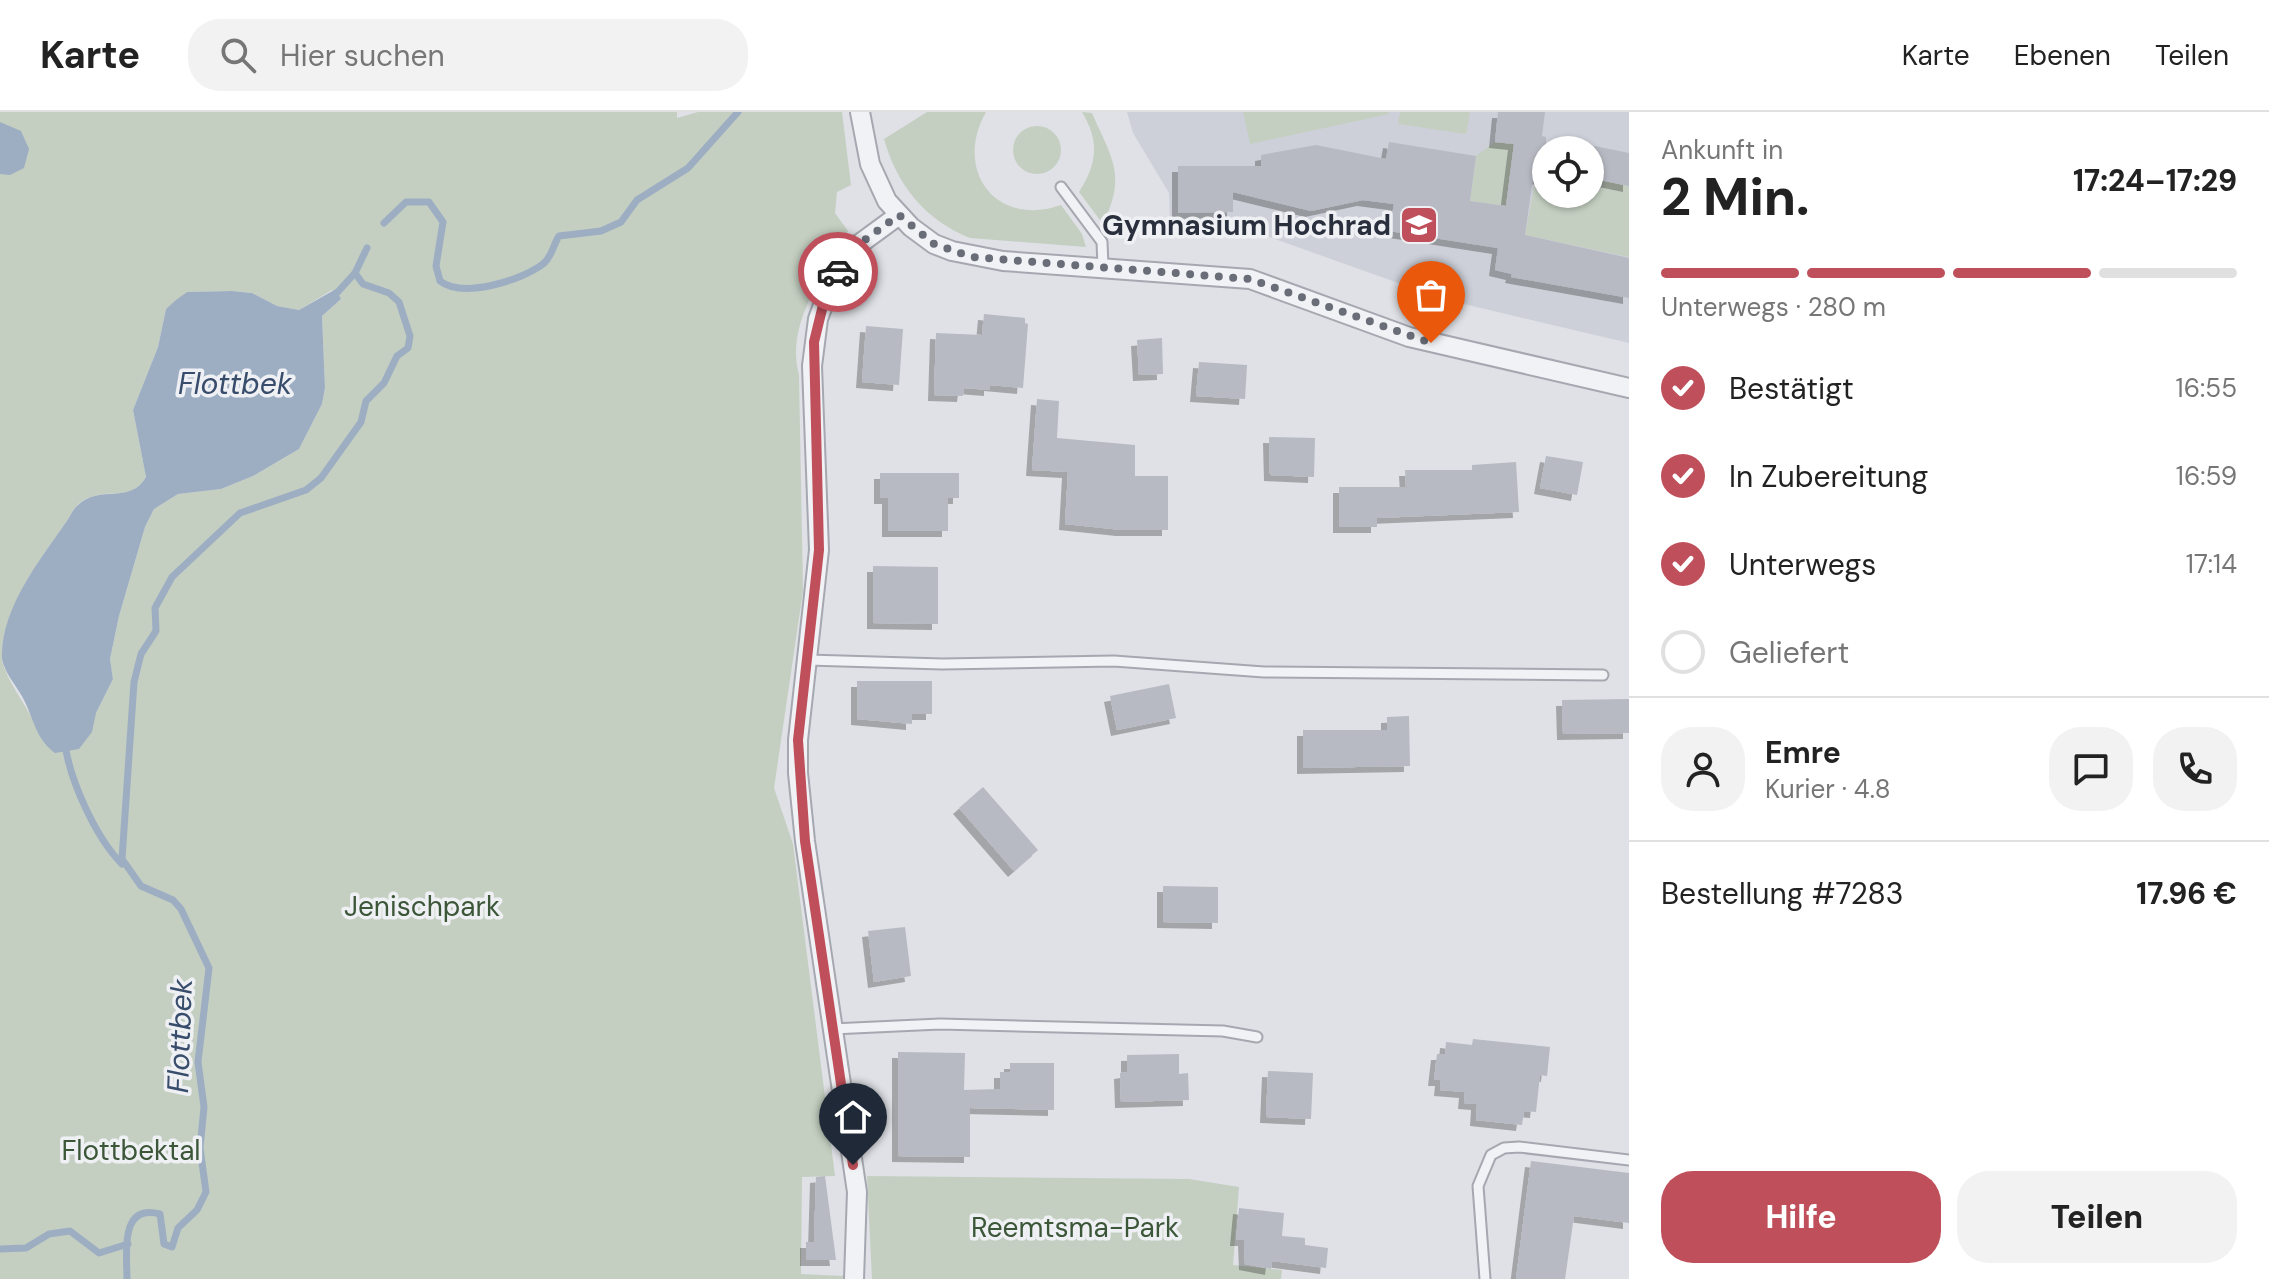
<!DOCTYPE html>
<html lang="de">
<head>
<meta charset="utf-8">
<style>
  :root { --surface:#fff; --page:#f2f2f2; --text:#222; --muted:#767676; --line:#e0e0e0; --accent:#bf505b }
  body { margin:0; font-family:"DM Sans",sans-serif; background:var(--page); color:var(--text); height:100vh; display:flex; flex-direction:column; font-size:30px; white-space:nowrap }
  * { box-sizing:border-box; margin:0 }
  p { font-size:26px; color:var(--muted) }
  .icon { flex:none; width:44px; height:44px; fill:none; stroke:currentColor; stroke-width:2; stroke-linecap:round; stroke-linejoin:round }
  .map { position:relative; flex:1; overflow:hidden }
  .side { display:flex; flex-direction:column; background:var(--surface); width:640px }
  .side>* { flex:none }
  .buttons { position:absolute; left:1532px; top:24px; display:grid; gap:16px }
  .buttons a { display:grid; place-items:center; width:72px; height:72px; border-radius:50%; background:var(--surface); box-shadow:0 2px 6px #0004; font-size:40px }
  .pin { position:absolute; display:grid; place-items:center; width:68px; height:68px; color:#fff; margin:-82px -34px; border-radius:50% 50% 50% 0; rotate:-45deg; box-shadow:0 0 8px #0007 }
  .pin .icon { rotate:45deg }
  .courier { position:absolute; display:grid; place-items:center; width:80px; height:80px; margin:-40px; border:6px solid #bf505b; border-radius:50%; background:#fff; color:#222; box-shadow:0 2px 10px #0007 }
  .summary em { font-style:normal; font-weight:800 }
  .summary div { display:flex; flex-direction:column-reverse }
  .summary { display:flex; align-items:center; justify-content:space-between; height:136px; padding:0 32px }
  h1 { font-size:52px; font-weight:800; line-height:60px }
  .bar { display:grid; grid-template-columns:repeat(4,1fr); gap:12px 8px; align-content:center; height:96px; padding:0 32px }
  .bar i { height:10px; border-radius:6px; background:var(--line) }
  .bar .selected { background:var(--accent) }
  .bar p { grid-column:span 4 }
  .line { display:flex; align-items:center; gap:20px; padding:0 32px; border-top:2px solid var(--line) }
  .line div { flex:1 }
  .round { display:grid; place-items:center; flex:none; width:84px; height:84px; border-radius:32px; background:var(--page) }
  ol { padding:0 32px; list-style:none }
  li { display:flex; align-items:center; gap:24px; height:88px }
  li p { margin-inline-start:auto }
  li .icon { padding:8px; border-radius:50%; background:var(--accent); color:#fff; stroke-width:4 }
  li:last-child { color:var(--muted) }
  li i { width:44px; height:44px; border:4px solid var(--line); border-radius:50% }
  .action { display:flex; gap:16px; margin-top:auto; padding:16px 32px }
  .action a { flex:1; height:92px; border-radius:32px; background:var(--accent); color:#fff; font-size:32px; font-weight:800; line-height:92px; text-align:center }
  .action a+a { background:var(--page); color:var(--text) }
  header { display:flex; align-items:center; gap:48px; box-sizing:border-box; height:112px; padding:0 40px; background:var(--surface); border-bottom:2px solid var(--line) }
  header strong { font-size:38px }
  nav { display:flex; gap:44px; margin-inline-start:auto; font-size:28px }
  .search { width:560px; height:72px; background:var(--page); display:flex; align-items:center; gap:20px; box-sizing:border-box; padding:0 28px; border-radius:32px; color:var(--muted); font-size:30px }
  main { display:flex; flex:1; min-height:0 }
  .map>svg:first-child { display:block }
</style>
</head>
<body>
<header>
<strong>Karte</strong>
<div class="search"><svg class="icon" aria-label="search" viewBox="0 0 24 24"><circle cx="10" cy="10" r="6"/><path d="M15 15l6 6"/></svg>Hier suchen</div>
<nav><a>Karte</a><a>Ebenen</a><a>Teilen</a></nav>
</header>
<main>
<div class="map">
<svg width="1629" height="1167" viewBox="0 0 1629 1167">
  <defs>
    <filter id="shadow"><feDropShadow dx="-6" dy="6" stdDeviation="0" flood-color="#0004"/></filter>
  </defs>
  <rect width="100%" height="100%" fill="#dfe1e6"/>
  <path fill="#cdd0d8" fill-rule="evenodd" d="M1127,0h502v231l-186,-44 -196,-70 -77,-8 -1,-28 -36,-60zM1546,38h44v44h-44z"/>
  <g fill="#c4cfc1" fill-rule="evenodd">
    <path d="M0,0h677v6l21,-6h144l9,73 -14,7 -2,21 13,18c-24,43 -63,93 -49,144l4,216 -29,197 19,56 42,332 -33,1 -1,97 44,2v3h-845zM332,178l9,9 -19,17 3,72 -3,16 -23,45 -46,27 -32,13 -43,5 -24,15 -9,18 -26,89 -9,43 3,20 -17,34 -61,12c-9,-21 -28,-43 -33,-65 -2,-49 37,-99 62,-135 7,-10 11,-22 24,-27 23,-10 43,4 58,-21l-13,-67 25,-63 8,-38 21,-17 45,-1 20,2 25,13 22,4z"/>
    <path d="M927,0h59c-33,58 10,116 75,93l21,29 4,13 -116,-9c-45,-18 -73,-53 -86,-99z"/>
    <path d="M1082,0l10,1c20,46 35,62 11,111l-24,-32c18,-28 21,-50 3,-80z"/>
    <polygon points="1243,0 1388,0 1389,2 1250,32"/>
    <polygon points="1400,0 1470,0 1466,22 1398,12"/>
    <circle cx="1037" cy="38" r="24"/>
    <polygon points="1495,30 1514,32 1506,94 1470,89 1476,44"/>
    <polygon points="1536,66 1546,67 1546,82 1590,82 1590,66 1629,74 1629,145 1525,123"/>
    <polygon points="867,1064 1189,1067 1239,1075 1233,1153 1282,1158 1281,1167 872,1167"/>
  </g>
  <g fill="#9daec3">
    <polygon points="0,10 21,19 29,37 24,56 10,63 0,62"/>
    <path d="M336,177l5,10 -19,17 3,72 -3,16 -23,45 -46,27 -32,13 -43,5 -24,15 -9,18 -26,89 -9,43 3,20 -17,34 -4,19 -13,17 -24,4c-18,-13 -21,-32 -30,-51 -6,-14 -20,-27 -23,-43 -2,-49 37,-98 62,-134 5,-6 8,-15 14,-20 22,-21 52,0 68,-28l-13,-67 25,-63 8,-38 10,-9 11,-8 45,-1 20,2 25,13 22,4z"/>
  </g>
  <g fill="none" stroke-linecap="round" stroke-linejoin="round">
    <g stroke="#9daec3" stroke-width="7">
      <path d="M384,111l22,-21h23l14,20 -7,44 4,15c23,18 82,-1 103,-17 9,-7 10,-19 16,-28l42,-5 20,-9 16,-22 51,-32 50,-56"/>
      <polyline points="335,183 355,161"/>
      <path d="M65,632c5,37 31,94 57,120"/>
      <polyline points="0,1137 26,1136 49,1122 70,1119 99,1141 128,1132"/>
      <path d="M127,1167c0,-25 -8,-76 33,-65l4,30 8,3 6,-19 19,-18 9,-18 -6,-44 4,-41 -6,-45 11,-94 -28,-59 -8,-9 -32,-14 -19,-27 12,-177 7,-28 15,-23 -1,-23 17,-31 68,-64 66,-23 15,-12 40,-56 5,-21 18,-18 13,-27 11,-8 2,-12 -11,-34 -10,-9 -26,-9 -8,-11 12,-25"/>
    </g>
  </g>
  <g fill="#b7bac3" filter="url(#shadow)">
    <polygon points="1498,0 1545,0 1542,24 1546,25 1546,67 1533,66 1525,123 1629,146 1629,186 1511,165 1512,162 1495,158 1498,136 1389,119 1394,92 1363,88 1311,99 1233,80 1233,100 1178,101 1178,54 1261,54 1261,43 1316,33 1386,47 1389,30 1476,44 1470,89 1506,94 1514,32 1495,30"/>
    <polygon points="1590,33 1629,41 1629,74 1590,66"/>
    <polygon points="984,202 1025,206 1025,211 1028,212 1023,276 990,273 990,278 964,276 963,284 934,283 936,221 982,223"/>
    <polygon points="866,214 903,217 899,273 862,270"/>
    <polygon points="1162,226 1163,262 1139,263 1137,228"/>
    <polygon points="1199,250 1247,253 1245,287 1196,284"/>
    <polygon points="1037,287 1059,289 1057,326 1135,333 1135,364 1168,364 1168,418 1122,418 1065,412 1068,360 1032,358"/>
    <polygon points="1269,325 1315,326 1314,365 1270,363"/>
    <polygon points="1546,344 1583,350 1577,383 1540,376"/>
    <polygon points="1516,350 1519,400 1377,406 1377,415 1339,415 1339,375 1406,375 1405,358 1472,358 1472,353"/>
    <polygon points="880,361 959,361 959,386 948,386 948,419 888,419 888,386 880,386"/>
    <polygon points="873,454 938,455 938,512 873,511"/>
    <polygon points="857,569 932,569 932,602 912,602 912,612 857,607"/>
    <polygon points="1169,572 1176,606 1117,618 1110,584"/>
    <polygon points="1629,587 1629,621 1563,622 1562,588"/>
    <polygon points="1409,604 1410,654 1303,656 1303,618 1387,618 1387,605"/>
    <polygon points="983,675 1038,738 1014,759 959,696"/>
    <polygon points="1163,774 1218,775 1218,811 1163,810"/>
    <polygon points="905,815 911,864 874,870 868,819"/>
    <polygon points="1473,927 1550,935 1547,964 1540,963 1536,1000 1524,999 1522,1013 1476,1008 1477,992 1464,991 1465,980 1440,978 1441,968 1434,968 1437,942 1445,942 1446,930 1472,933"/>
    <polygon points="898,940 965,941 964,978 1000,977 1000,960 1010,960 1010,951 1054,951 1054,998 970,996 970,1045 898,1044"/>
    <polygon points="1179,942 1179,962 1188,961 1189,988 1121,990 1120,961 1127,960 1127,943"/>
    <polygon points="1268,959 1313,961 1311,1007 1266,1005"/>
    <polygon points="1531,1049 1629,1061 1629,1111 1574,1104 1565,1167 1516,1167"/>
    <polygon points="825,1064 836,1148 806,1148 806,1130 814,1130 816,1065"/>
    <polygon points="1239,1096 1284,1101 1282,1124 1305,1126 1305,1133 1328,1136 1326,1156 1272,1149 1271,1157 1245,1152 1244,1128 1236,1128"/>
  </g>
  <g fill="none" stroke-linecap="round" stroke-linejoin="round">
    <g stroke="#a5a8b0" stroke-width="13">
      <g id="service">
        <polyline points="1061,75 1102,130 1103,154"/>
        <polyline points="808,548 942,552 1114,549 1264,560 1603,563"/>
        <polyline points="832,917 940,912 1223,919 1257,925"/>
        <polyline points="1485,1167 1478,1074 1491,1043 1504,1036 1519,1035 1629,1048"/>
      </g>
    </g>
    <g stroke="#a5a8b0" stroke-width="22">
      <g id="minor">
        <polyline points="860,0 870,52 887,89 911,115 934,132 952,139 1003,149 1250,167 1409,225 1629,276"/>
        <polyline points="854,1167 857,1080 805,729 798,661 798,628 819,438 812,254 818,207 832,169 858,133 899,103"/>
      </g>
    </g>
    <use href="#service" stroke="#f1f2f5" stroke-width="9"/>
    <use href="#minor" stroke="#f1f2f5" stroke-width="18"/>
  </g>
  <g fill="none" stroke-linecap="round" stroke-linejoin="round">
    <polyline stroke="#696d78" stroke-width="8" stroke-dasharray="0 14.4" points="838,160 858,133 899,103 934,132 972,145 1250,167 1431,231"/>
    <polyline stroke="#bf505b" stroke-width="10" points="838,160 825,185 814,230 819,438 798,628 805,729 853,1053"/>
  </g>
  <defs>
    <g id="school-square" transform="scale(2)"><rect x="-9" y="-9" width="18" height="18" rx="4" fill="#bf505b" stroke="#eef0f4"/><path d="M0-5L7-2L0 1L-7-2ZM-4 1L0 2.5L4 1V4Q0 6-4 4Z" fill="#fff"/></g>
  </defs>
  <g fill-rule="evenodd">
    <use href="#school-square" x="1419" y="113"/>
  </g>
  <g text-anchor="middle" stroke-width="7" stroke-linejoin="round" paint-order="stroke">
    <g font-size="28" font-weight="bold" fill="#292f3c" stroke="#eef0f4" text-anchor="end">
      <text x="1391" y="123">Gymnasium Hochrad</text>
    </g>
    <g font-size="28" fill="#3c5638" stroke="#eef0f4">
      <text x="422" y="804">Jenischpark</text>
      <text x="131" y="1048">Flottbektal</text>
      <text x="1075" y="1125">Reemtsma-Park</text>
    </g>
    <g font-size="30" font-style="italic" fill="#384c6b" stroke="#eef0f4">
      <text x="235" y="282">Flottbek</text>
      <text transform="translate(180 924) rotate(-88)" y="10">Flottbek</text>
    </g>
  </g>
</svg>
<div class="buttons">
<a><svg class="icon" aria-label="locate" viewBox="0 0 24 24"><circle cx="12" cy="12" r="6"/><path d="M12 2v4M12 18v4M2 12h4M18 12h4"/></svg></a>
</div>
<div class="pin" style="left:1431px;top:231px;background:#ea580c"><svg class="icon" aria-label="bag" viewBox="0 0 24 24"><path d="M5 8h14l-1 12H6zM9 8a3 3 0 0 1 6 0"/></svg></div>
<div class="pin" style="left:853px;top:1053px;background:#1f2937"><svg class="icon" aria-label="home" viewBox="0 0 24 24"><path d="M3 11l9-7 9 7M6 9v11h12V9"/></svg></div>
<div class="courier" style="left:838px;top:160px"><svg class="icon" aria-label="car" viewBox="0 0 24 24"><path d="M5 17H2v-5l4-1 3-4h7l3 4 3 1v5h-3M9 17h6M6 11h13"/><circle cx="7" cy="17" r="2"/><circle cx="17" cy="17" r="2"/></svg></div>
</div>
<section class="side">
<div class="summary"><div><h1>2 Min.</h1><p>Ankunft in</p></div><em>17:24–17:29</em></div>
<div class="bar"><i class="selected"></i><i class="selected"></i><i class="selected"></i><i></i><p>Unterwegs · 280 m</p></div>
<ol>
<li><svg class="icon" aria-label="check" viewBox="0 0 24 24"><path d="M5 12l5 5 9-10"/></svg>Bestätigt<p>16:55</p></li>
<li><svg class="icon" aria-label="check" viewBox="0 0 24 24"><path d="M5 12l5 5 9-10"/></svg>In Zubereitung<p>16:59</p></li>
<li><svg class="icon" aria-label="check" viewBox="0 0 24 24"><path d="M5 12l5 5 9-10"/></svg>Unterwegs<p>17:14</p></li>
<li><i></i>Geliefert</li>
</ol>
<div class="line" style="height:144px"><a class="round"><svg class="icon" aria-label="person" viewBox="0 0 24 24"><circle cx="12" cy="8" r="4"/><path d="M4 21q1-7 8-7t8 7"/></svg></a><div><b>Emre</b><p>Kurier · 4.8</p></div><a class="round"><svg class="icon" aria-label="chat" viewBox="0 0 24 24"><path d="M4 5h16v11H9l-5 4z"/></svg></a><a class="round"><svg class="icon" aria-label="phone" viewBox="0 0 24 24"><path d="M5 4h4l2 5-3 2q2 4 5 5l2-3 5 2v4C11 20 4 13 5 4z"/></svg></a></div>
<div class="line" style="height:104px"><div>Bestellung #7283</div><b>17.96 €</b></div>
<div class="action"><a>Hilfe</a><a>Teilen</a></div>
</section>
</main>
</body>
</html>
